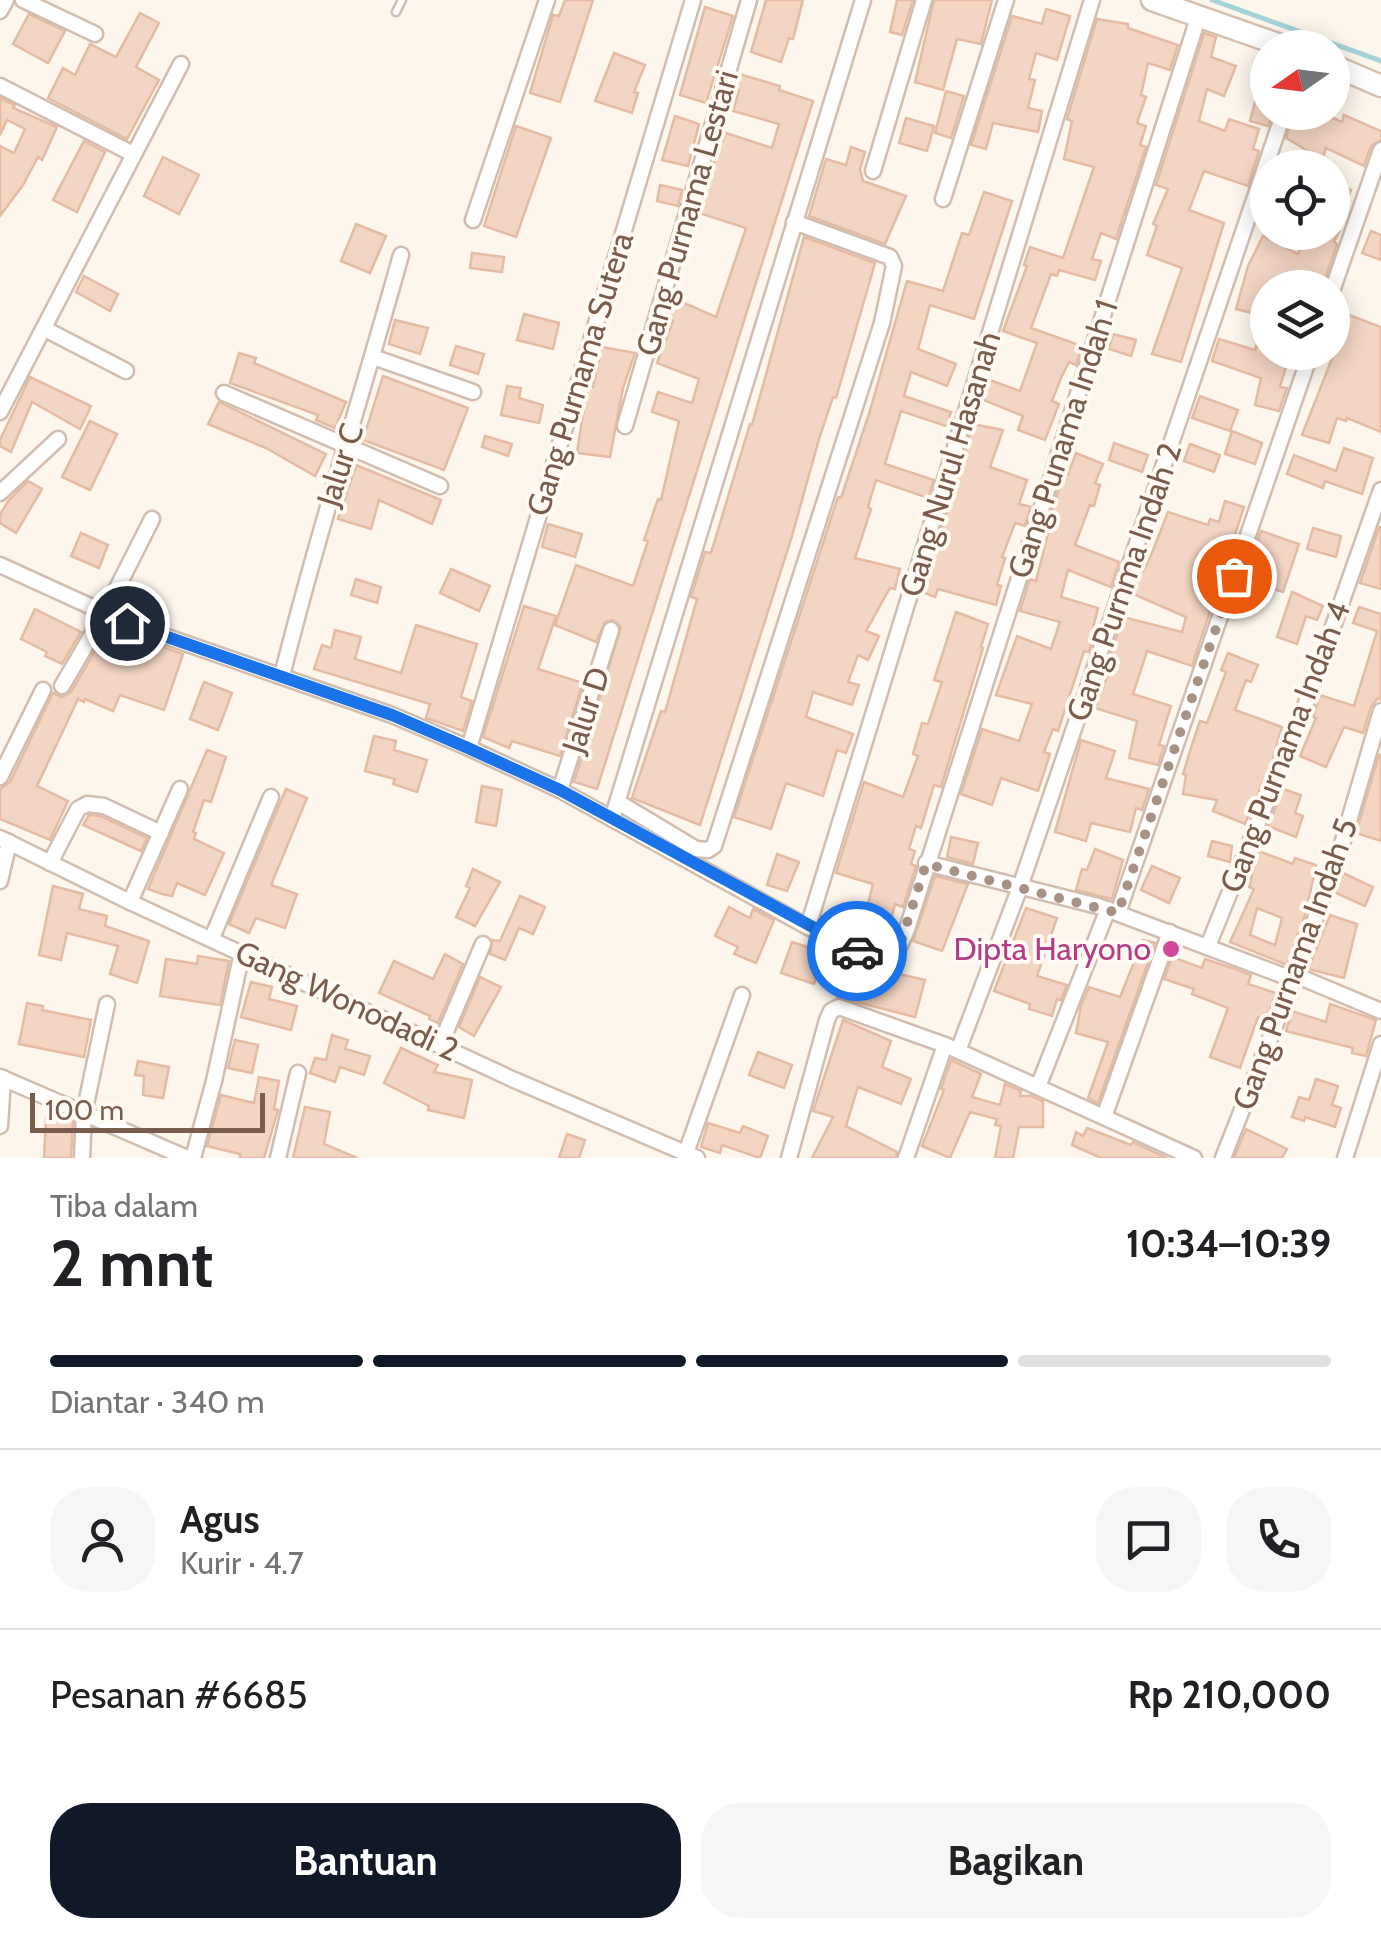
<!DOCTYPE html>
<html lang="id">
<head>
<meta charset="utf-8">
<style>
  :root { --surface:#fff; --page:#f6f6f6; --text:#202124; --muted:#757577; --line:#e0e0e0; --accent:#111827 }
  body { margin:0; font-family:Cabin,sans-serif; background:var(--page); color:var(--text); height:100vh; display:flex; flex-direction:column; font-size:38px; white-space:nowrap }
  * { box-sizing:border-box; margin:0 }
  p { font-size:32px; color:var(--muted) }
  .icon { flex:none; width:55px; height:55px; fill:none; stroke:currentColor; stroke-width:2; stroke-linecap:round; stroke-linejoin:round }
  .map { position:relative; height:1158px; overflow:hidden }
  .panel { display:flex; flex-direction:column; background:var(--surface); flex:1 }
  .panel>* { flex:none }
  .needle { width:65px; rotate:256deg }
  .controls { position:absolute; left:1250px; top:30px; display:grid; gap:20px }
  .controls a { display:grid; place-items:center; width:100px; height:100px; border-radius:50%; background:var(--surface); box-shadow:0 5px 25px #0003; font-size:50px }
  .scale { position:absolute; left:30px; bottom:25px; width:235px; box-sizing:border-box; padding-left:10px; border:5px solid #7a5c4d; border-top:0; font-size:28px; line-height:35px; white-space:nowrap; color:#7a5c4d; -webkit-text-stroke:8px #fffaf3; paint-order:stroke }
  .pin { position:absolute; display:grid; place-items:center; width:85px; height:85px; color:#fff; margin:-42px; border:5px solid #fff; border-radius:50%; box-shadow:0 2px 10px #0007 }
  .courier { position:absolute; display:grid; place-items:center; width:100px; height:100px; margin:-50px; border:8px solid #1a73e8; border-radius:50%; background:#fff; color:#222; box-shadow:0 2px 12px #0007 }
  .overview em { font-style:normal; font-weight:800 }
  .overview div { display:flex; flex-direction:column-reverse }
  .overview { display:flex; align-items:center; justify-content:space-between; height:170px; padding:0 50px }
  h1 { font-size:65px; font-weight:800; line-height:75px }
  .bar { display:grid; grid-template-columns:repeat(4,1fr); gap:15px 10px; align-content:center; height:120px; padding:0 50px }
  .bar i { height:12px; border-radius:8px; background:var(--line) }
  .bar .active { background:var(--accent) }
  .bar p { grid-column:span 4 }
  .line { display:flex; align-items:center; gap:25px; padding:0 50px; border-top:2px solid var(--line) }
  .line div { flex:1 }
  .round { display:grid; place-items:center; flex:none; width:105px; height:105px; border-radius:40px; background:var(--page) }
  .action { display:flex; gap:20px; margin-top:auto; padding:20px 50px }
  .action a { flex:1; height:115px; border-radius:40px; background:var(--accent); color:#fff; font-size:40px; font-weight:800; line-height:115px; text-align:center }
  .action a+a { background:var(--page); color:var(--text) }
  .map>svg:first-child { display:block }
</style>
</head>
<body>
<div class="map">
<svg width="1381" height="1158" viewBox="0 0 1381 1158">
  <rect width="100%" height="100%" fill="#fdf6ec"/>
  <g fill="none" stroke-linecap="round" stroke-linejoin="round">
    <polyline stroke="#a5d3da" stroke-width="5" points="1212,0 1381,61"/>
  </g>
  <g fill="#f3d5c3" stroke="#e6bba3" stroke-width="2.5" fill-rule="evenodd">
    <polygon points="565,0 593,0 560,102 530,93 553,15 559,16"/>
    <polygon points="766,0 803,0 793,39 789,38 781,62 751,52"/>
    <polygon points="897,0 913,0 902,35 890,32"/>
    <polygon points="934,0 992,0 981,44 957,39 943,90 915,82"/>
    <polygon points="705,7 733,16 706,103 680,95"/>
    <polygon points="1046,9 1070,16 1057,60 1036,53 1029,79 1035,80 1028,108 1042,111 1038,132 993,123 986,149 971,145 1012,16 1042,24"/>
    <polygon points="140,13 159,23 136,67 159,80 127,139 48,98 63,68 75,75 90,44 116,57"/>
    <polygon points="29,14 65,31 48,63 13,44"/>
    <polygon points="1097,19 1128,24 1128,28 1178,45 1170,70 1148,63 1141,95 1146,97 1137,123 1146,126 1140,145 1146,147 1116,239 1101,233 1092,259 1101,261 1095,280 1059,270 1057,276 1051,274 1031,328 1082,346 1076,365 1069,362 1061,378 1052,401 1059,404 1045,440 1018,430 1023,416 981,399 987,379 1020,391 1037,343 1003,331 1027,266 1024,265 1030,247 1063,258 1094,167 1064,159 1072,121 1067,119"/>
    <polygon points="1204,33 1216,37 1211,57 1236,66 1224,96 1207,89 1199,121 1225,131 1229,119 1259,129 1253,149 1259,151 1248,186 1204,171 1189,210 1224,223 1181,362 1152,354 1182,268 1147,255 1157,226 1153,224 1168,189 1156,185"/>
    <polygon points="614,53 645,65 634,92 638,93 632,113 595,101"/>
    <polygon points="1263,72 1268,73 1268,112 1273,112 1268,126 1250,121"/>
    <polygon points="739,74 780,86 779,90 813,101 597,789 574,782 621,627 613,620 605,622 596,642 555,625 576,565 633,586 648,541 644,540 658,499 661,500 679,421 652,412 658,392 692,403 699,379 657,363 673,321 667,318 673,298 716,317 746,228 699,213 714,161 726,133 772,148 779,124 733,111 739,90 734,88"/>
    <polygon points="946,91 964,96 951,138 935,133"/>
    <polygon points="0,98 15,105 13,108 57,127 42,160 38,157 23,185 0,216 0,146 14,153 25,129 7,120 0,135"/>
    <polygon points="1294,112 1319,112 1342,122 1344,115 1381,131 1381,140 1371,146 1364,166 1326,148 1320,168 1303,168 1308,151 1286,138"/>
    <polygon points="675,116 699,124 688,166 662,160"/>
    <polygon points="906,118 934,126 927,151 899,143"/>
    <polygon points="516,126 551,138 516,237 484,226"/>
    <polygon points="84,141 105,152 77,212 53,200"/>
    <polygon points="851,147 865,152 860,169 863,181 906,196 885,244 809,216 826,159 846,165"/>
    <polygon points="163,157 199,175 179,214 144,196"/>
    <polygon points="1332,183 1351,190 1334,232 1339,232 1334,242 1337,244 1322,288 1268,288 1268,317 1236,309 1248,266 1263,236 1298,254 1306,232 1332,232"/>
    <polygon points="660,185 682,190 678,206 657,201"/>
    <polygon points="984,192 1012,201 974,319 930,305 918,349 956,364 947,386 911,372 904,396 951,412 946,426 901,411 885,464 934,480 928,498 876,480 868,507 871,509 855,558 900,569 895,589 890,588 866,631 879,636 868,660 858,655 848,682 859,685 852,705 813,692 806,717 853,734 846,753 837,750 823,796 786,783 771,829 734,817 838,497 841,498 869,414 907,281 943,291 962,233 969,235"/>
    <polygon points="356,224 386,236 370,273 341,261"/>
    <polygon points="1371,231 1381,235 1381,260 1362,253"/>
    <polygon points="804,237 875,263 836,398 833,397 819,439 792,536 700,825 632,798 661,711 665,712 697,599 691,597 705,552 711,553 750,424 752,425"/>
    <polygon points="472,253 504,257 502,272 470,268"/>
    <polygon points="84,276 118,294 110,311 76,292"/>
    <polygon points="524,314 559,323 553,349 517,340"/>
    <polygon points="1349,315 1381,327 1381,432 1347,418 1346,421 1337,418 1329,443 1302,435"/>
    <polygon points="395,320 428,328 420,354 389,344"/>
    <polygon points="1113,334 1136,340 1131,356 1109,349"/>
    <polygon points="1219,339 1255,350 1256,346 1268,349 1268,352 1289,357 1280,387 1287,388 1279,411 1255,405 1261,378 1212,361"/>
    <polygon points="456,346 484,354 478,374 450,365"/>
    <polygon points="602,347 635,353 623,388 610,457 577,453 586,394 588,386 593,387"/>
    <polygon points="239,353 256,358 254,363 346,402 335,428 316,420 318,415 230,383"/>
    <polygon points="383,376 468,408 444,470 363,440"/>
    <polygon points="30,377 91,406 80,429 32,402 11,452 0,446 0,440"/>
    <polygon points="507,386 521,388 519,398 543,405 539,423 501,415"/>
    <polygon points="1200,396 1238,410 1230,431 1192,418"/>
    <polygon points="219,402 326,454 315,476 266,448 208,424"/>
    <polygon points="90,421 117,434 90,490 62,477"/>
    <polygon points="973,424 1003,430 990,467 1027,480 1019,504 1031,507 1025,526 1015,523 1002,557 1005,558 997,585 1001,586 996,605 938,589 935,597 922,592"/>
    <polygon points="1232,431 1262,443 1255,464 1225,454"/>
    <polygon points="485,436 512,444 508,456 482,447"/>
    <polygon points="1114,443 1148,455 1142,472 1109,460"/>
    <polygon points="1190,444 1220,455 1214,472 1184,461"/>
    <polygon points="1344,448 1373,458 1362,494 1325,481 1323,488 1287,474 1294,455 1336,471"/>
    <polygon points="1076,453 1103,464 1095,483 1100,485 1094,506 1090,505 1075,545 1119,562 1111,587 1068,570 1061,597 1098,608 1092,632 1095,633 1089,652 1084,651 1058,731 1053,729 1044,752 1050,754 1038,791 1001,778 992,805 961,794 982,729 1019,741 1032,704 996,695 1017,636 1051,649 1060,622 1020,611 1030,579 1036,581 1048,533 1045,532 1064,473 1068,474"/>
    <polygon points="356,465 441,500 432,524 379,500 371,529 338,519"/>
    <polygon points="28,481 42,489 16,533 0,523 0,514 9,500"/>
    <polygon points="1225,501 1244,507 1192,666 1147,651 1133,694 1171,706 1159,745 1164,746 1158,765 1129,758 1137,721 1095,708 1113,662 1109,659 1123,617 1182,632 1186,617 1131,593 1139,570 1143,571 1152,553 1168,512 1208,525 1210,519 1219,522"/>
    <polygon points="548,524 582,534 575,557 542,547"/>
    <polygon points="1379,527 1381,527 1381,589 1360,583"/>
    <polygon points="1313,528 1341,536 1336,557 1307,549"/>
    <polygon points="1261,531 1299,544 1283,592 1250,582 1260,553 1254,551"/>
    <polygon points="81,533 108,545 99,568 71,556"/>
    <polygon points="451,569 490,586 479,611 440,593"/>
    <polygon points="356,579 381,587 377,603 351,595"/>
    <polygon points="1292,592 1323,606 1317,620 1306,616 1297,644 1277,637"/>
    <polygon points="524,606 556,616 538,669 583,683 560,756 512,741 509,748 483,737"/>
    <polygon points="1359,607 1381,614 1381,700 1378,698 1371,707 1363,733 1344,727 1326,767 1300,756 1316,718 1313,717 1320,695 1354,706 1377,631 1353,623"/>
    <polygon points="35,609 81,632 62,664 45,656 47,652 21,639"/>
    <polygon points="956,612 988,624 981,647 983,648 941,787 934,785 921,828 916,826 909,849 915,851 911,864 916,866 903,907 895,904 885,942 860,936 873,884 836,873 864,782 903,797 918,756 913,754 922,723 928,724 942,682 934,680"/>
    <polygon points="416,625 477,644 461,697 472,701 463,731 426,718 430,704 314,669 322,645 331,648 335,630 361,637 355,659 401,673"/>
    <polygon points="107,630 121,637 117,646 149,658 154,644 183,654 164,710 120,695 113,711 85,699 84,702 78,699 37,786 68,801 50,840 0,819 0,789 10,782 53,693 62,697 71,692"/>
    <polygon points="1228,653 1258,665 1251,682 1246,680 1235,710 1282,727 1273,758 1245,824 1213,811 1217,800 1183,794 1186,775 1183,774 1191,748 1200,721 1207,723 1226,672 1221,670"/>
    <polygon points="204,682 232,693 218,730 190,719"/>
    <polygon points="374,736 396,741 394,750 427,760 417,792 393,784 395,779 365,771"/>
    <polygon points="1081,740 1115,751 1106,778 1149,789 1142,810 1136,808 1130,832 1091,823 1086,841 1055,832"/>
    <polygon points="207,750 226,757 211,802 204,800 193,832 196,833 194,839 224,853 205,895 177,883 172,896 162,894 148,889"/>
    <polygon points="1379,755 1381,755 1381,841 1356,833"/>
    <polygon points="482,786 502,790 496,826 476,822"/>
    <polygon points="286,789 307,798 271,885 297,894 285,928 256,918 249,933 229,924"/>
    <polygon points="1283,789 1301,795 1295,813 1303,816 1296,837 1268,826"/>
    <polygon points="89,815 101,816 147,838 141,851 83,825"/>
    <polygon points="951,837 978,843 973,864 947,857"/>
    <polygon points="1212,841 1232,846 1230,862 1208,856"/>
    <polygon points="1095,849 1123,860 1112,899 1076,890 1082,869 1087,870"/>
    <path d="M1258,851l35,13 2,-6 21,7 -10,47 -19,53 -57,-23 24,-53 -5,-2zM1257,908l25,10 -7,27 -25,-10z"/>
    <polygon points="777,854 799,862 787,891 767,885"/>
    <polygon points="1152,866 1180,878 1169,903 1141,890"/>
    <polygon points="473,869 500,882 475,926 456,917 470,888 466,886"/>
    <polygon points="1343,873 1373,887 1365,906 1336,893"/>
    <polygon points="935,876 968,884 942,951 913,941"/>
    <polygon points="53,886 83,894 79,909 107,916 105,926 149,941 137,983 110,974 118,946 67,933 61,960 39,955"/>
    <polygon points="520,896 545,907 533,934 519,928 505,960 490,954 492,940 500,941"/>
    <polygon points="729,907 750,918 753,909 774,920 756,963 734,954 738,947 715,936"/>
    <polygon points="1026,908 1057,918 1037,976 1067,985 1061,1000 1057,999 1052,1016 1029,1009 1030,1004 994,991"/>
    <polygon points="1330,915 1357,924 1344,978 1308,969"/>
    <polygon points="1143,940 1155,943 1098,1103 1088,1098 1108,1042 1076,1033 1081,1006 1089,987 1120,997"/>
    <polygon points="792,942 823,952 814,984 781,973"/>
    <polygon points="445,954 463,964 438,1023 429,1019 430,1016 379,993 394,961 433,979"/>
    <polygon points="198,956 229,961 220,1005 160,996 166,959 197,964"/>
    <polygon points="1172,957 1202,968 1205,959 1235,969 1251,975 1248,984 1276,993 1266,1019 1258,1017 1240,1068 1210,1057 1228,1008 1192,994 1194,989 1164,979"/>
    <polygon points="848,959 860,965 925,980 915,1017 837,997"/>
    <polygon points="480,977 501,987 474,1036 459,1027"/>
    <polygon points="251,982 272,987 269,999 297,1006 291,1030 241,1017"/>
    <polygon points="27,1003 43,1006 42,1010 91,1020 84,1057 19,1044"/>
    <polygon points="1330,1004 1376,1020 1366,1056 1352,1053 1353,1048 1286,1031 1292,1011 1326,1022"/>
    <polygon points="843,1020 891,1041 882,1067 911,1079 901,1104 858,1087 846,1126 897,1152 896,1158 812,1158 833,1117 813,1111"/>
    <polygon points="332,1035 348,1040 345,1049 370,1056 364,1075 340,1067 335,1082 310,1073 315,1058 326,1060"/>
    <polygon points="235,1040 258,1045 252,1073 228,1068"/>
    <polygon points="401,1048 438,1065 434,1072 472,1080 464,1118 428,1110 429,1106 384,1083"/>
    <polygon points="758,1052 792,1065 784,1088 749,1075"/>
    <polygon points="951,1060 981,1074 972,1097 1000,1105 1005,1084 1021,1091 1020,1096 1031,1096 1043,1101 1043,1127 1019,1127 1013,1158 995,1158 1001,1126 995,1125 997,1119 970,1112 950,1158 922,1146 944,1090 941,1089"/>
    <polygon points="138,1061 169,1067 163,1098 143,1095 144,1076 135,1075"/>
    <polygon points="259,1077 279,1081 274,1109 278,1110 264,1158 240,1158 240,1154 207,1146 221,1095 254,1103"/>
    <polygon points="1316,1079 1338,1086 1332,1105 1341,1108 1335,1127 1305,1117 1304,1121 1292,1117 1299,1097 1309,1100"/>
    <polygon points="305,1107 330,1112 324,1144 357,1158 293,1158"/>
    <polygon points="46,1118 73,1120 71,1158 44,1158"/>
    <polygon points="708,1123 740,1133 743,1126 768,1136 760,1158 722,1145 720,1153 701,1147"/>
    <polygon points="1087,1128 1131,1145 1133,1142 1167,1158 1101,1158 1072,1145 1076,1132 1083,1136"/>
    <polygon points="1246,1129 1287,1149 1282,1158 1234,1158"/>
    <polygon points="567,1134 585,1140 579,1158 559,1158"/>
  </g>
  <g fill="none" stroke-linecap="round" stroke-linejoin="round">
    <g stroke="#d1beb0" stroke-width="11">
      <polyline id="lane" points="396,12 402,0"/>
    </g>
    <g stroke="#d1beb0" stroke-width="19">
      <g id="street">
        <polyline points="23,0 95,34"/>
        <polyline points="0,11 6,0"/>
        <polyline points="0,86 133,154"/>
        <polyline points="873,171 924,0"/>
        <polyline points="943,199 1006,0"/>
        <polyline points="473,220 547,0"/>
        <polyline points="1332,291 1381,150"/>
        <polyline points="45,329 126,371"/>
        <polyline points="373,357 473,392"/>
        <polyline points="224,393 440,486"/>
        <polyline points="0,412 181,64"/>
        <polyline points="625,426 749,0"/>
        <polyline points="0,493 58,439"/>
        <polyline points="0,565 127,623 392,715 469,748 560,790 808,927 864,955 889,955 900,945 906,932 1199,15"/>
        <path d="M282,676c35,-142 80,-280 119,-421"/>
        <polyline points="62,686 104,614 152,519"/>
        <polyline points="469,748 693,0"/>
        <polyline points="0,777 43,690"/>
        <polyline points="560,790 611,630"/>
        <polyline points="618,802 696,849 708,850 714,846 882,323 894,266 890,257 794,222"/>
        <polyline points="612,819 863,0"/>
        <polyline points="0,838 130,902 512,1079 697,1158"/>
        <polyline points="50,863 78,809 87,804 104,806 161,833"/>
        <polyline points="926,863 1098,906 1292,979"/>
        <polyline points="0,881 9,842"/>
        <polyline points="130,902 180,789"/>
        <polyline points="1118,913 1311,352"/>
        <polyline points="808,927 1092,0"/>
        <polyline points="212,938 271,797"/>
        <polyline points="1208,946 1304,709 1381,490"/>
        <polyline points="1295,975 1381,1011"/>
        <polyline points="441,1043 483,944"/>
        <polyline points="958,1051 1020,887 1284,112"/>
        <polyline points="0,1077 187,1158"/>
        <polyline points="1038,1087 1108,909"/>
        <polyline points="1104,1117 1170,932"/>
        <polyline points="0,1126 3,1078"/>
        <polyline points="686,1153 742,995"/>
        <polyline points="82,1158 84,1114 107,1004"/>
        <polyline points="193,1158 214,1081 242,953"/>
        <polyline points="278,1158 298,1073"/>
        <polyline points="789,1158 827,1020 831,1011 839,1007 945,1045 1194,1158"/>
        <polyline points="906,1158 945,1045"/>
        <polyline points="1223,1158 1295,975 1343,841 1381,711"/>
        <polyline points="1345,1158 1381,1044"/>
      </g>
    </g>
    <g stroke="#d6c0b0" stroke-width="25">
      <g id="secondary">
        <polyline points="1152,0 1289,48"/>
        <polyline points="1332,65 1381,86"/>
      </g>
    </g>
    <use href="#lane" stroke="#fff" stroke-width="6"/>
    <use href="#street" stroke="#fff" stroke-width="14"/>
    <use href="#secondary" stroke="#fff" stroke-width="20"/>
  </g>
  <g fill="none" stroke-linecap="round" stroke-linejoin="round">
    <polyline stroke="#a89285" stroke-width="10" stroke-dasharray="0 18" points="857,951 884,957 900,945 926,864 1118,913 1234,576"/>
    <polyline stroke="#1a73e8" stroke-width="12" points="127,623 392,715 468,748 560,790 857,951"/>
  </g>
  <circle fill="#d1479c" stroke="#fffaf3" stroke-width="4" cx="1171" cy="949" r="10"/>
  <g text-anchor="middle" stroke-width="8" stroke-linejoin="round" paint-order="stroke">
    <g font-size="32" fill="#7a5c4d" stroke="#fffaf3">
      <text transform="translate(687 213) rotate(-74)" y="11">Gang Purnama Lestari</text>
      <text transform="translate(580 374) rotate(-73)" y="11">Gang Purnama Sutera</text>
      <text transform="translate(1063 439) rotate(-72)" y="11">Gang Punama Indah 1</text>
      <text transform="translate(950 464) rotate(-73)" y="11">Gang Nurul Hasanah</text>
      <text transform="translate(340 465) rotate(-72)" y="11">Jalur C</text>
      <text transform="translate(1124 582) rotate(-71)" y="11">Gang Purnma Indah 2</text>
      <text transform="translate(586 710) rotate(-72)" y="11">Jalur D</text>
      <text transform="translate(1285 747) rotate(-69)" y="11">Gang Purnama Indah 4</text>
      <text transform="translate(1295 964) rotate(-70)" y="11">Gang Purnama Indah 5</text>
      <text transform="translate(347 1001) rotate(25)" y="11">Gang Wonodadi 2</text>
    </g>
    <g font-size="32" fill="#b23c85" stroke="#fffaf3" text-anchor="end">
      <text x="1151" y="960">Dipta Haryono</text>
    </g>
  </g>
</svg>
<div class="controls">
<a><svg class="needle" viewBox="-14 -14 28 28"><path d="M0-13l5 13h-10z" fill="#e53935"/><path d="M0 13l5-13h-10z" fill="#757577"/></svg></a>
<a><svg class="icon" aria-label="locate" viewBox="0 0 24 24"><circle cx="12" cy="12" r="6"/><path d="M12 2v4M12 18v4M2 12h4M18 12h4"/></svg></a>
<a><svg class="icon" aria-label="layers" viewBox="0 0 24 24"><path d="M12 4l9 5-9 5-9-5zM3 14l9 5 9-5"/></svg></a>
</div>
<div class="scale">100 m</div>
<div class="pin" style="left:1234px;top:576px;background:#ea580c"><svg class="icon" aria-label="bag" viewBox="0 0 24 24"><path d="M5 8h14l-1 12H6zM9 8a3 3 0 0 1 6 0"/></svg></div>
<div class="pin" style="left:127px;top:623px;background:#1f2937"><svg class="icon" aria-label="home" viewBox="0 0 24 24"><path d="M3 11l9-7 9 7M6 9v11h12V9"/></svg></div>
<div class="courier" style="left:857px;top:951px"><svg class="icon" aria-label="car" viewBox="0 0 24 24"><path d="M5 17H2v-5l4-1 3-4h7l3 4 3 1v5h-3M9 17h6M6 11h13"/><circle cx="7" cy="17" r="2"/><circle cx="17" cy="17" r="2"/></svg></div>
</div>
<section class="panel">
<div class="overview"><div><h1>2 mnt</h1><p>Tiba dalam</p></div><em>10:34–10:39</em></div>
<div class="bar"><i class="active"></i><i class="active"></i><i class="active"></i><i></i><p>Diantar · 340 m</p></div>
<div class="line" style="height:180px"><a class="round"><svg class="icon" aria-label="person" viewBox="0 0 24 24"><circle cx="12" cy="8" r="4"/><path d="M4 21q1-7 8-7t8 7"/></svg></a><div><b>Agus</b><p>Kurir · 4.7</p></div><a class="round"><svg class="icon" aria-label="chat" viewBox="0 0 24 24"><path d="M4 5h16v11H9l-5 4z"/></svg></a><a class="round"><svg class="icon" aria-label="phone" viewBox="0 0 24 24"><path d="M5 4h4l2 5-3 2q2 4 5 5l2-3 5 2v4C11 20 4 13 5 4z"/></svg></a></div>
<div class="line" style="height:130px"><div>Pesanan #6685</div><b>Rp 210,000</b></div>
<div class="action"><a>Bantuan</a><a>Bagikan</a></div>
</section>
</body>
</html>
